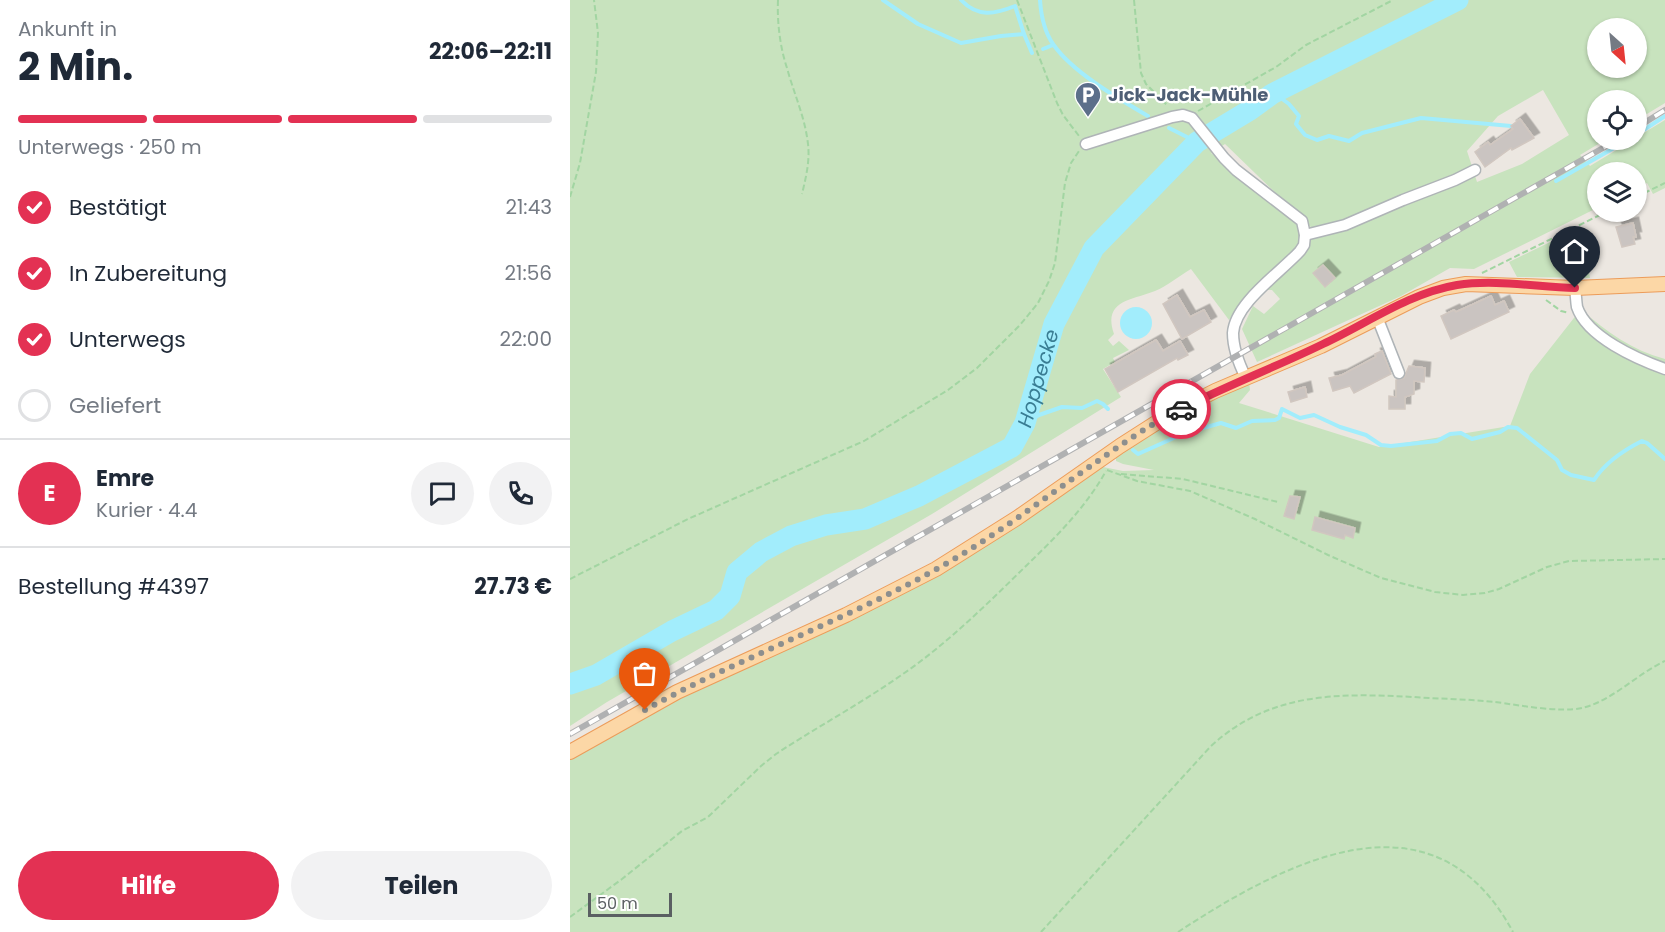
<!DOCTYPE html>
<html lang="de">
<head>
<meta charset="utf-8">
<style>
  :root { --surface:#fff; --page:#f2f2f3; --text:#1f2937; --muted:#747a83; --line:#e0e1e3; --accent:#e33153 }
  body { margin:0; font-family:Poppins,sans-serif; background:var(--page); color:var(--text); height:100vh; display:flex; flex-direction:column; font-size:22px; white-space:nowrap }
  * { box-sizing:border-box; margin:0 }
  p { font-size:20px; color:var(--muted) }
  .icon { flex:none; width:33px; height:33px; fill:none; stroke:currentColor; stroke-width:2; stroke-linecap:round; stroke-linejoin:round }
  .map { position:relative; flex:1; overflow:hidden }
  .sheet { display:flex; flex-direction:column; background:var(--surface); width:570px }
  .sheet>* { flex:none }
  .needle { width:39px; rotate:153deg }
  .fabs { position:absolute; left:1017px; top:18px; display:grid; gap:12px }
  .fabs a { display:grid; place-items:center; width:60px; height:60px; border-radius:50%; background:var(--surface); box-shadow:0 2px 4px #0004; font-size:30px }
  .scale { position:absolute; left:18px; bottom:15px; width:84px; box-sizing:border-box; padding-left:6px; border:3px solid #5a5f62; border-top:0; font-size:16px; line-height:21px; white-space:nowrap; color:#5a5f62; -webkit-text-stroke:4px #fff; paint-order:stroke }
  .pin { position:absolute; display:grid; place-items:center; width:51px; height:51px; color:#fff; margin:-62px -26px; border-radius:50% 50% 50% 0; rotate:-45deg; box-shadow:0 0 6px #0007 }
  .pin .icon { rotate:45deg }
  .courier { position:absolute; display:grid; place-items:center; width:60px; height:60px; margin:-30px; border:4px solid #e33153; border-radius:50%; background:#fff; color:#222; box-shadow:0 2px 8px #0007 }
  .summary em { font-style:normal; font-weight:700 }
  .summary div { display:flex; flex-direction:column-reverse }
  .summary { display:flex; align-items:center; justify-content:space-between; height:102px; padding:0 18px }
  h1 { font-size:39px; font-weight:700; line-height:45px }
  .bar { display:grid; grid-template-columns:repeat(4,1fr); gap:9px 6px; align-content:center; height:72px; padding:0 18px }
  .bar i { height:8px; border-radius:4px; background:var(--line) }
  .bar .current { background:var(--accent) }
  .bar p { grid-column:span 4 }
  .line { display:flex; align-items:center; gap:15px; padding:0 18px; border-top:2px solid var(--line) }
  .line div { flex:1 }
  .round { display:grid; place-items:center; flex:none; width:63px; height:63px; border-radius:32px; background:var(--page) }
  ol { padding:0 18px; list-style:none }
  li { display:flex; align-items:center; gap:18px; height:66px }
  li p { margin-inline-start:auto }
  li .icon { padding:6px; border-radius:50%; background:var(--accent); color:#fff; stroke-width:4 }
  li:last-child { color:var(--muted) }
  li i { width:33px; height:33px; border:3px solid var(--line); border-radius:50% }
  .action { display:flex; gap:12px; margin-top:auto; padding:12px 18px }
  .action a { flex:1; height:69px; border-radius:36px; background:var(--accent); color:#fff; font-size:24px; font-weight:700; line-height:69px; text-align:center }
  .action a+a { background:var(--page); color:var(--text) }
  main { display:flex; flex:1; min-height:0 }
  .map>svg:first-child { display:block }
</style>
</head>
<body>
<main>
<section class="sheet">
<div class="summary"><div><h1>2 Min.</h1><p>Ankunft in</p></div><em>22:06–22:11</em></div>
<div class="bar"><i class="current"></i><i class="current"></i><i class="current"></i><i></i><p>Unterwegs · 250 m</p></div>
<ol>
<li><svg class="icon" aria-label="check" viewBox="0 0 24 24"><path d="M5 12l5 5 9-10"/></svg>Bestätigt<p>21:43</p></li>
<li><svg class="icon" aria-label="check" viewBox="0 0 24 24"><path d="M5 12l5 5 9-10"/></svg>In Zubereitung<p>21:56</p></li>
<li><svg class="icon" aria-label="check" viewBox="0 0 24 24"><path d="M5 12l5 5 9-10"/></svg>Unterwegs<p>22:00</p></li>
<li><i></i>Geliefert</li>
</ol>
<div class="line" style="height:108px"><b class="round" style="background:var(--accent);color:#fff">E</b><div><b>Emre</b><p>Kurier · 4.4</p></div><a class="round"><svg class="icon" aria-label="chat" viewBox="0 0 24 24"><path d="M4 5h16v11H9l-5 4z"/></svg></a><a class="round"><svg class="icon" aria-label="phone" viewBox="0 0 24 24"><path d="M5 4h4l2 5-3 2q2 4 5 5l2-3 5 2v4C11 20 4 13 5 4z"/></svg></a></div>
<div class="line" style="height:78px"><div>Bestellung #4397</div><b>27.73 €</b></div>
<div class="action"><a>Hilfe</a><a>Teilen</a></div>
</section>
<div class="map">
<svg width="1095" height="932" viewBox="0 0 1095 932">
  <defs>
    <filter id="shadow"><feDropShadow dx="5.5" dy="-5.5" stdDeviation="0" flood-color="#0004"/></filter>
  </defs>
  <rect width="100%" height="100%" fill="#ece7e1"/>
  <g fill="#c8e3be" fill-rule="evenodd">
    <path d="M0,0h1095v103l-28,17 -1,-20h-38v40h7l-25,15 10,11 43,-26h3l1,-3 28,-17v68l-12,6 -6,-11 -10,5 -1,-16h-38l-1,36 -123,61 -24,-1 -49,28 -144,66 -15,-33 11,-23 11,8 16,-15 -8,-9 -21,-1 -22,31 -38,-51c-12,7 -24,17 -36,22 -22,9 -53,9 -41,43l-6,6 5,6 6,-5 10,9 -16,8 2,4 -12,7 18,28 -189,117 -325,188 -37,24zM1028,28h38v40h-38zM973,90l26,45 -47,29 -45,18 -10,-31 31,-35zM655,144l95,92v1l-109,-84z"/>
    <polygon points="1011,227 1020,278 947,277 939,262"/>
    <path d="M1011,309c25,23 51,41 84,50v573h-1095v-180l276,-137 252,-149 25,5 31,-1 -31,-6 -7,-3v-9l133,-71 1,9 -11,13 140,44 131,-21 20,-52z"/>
  </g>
  <circle fill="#a2edfc" cx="566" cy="323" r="16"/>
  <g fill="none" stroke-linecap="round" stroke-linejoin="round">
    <g stroke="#a2edfc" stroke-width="4">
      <polyline points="313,0 348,24 391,43 431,36 454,34 462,53"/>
      <path d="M391,0c17,18 34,14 54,6l9,28"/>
      <path d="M470,0c1,15 4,31 13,44 19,28 66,55 95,72"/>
      <polyline points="473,49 483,45"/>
      <polyline points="704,93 719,104 729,116 726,124 735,135 747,140 759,136 779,141 792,133 851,118 941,126"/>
      <polyline points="599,128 627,142"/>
      <polyline points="1066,135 1095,116"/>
      <polyline points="986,181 1058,140"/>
      <polyline points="455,423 469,415 492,407 512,408 527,401 533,404 538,409"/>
      <path d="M563,450l5,4 47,-21 36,-10 15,5 16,-7 23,-1 4,-2 3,-9 18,9 14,-3 26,12 26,8 15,10 10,1 46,-5 13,-7 11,-1 11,6 28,-7 8,-5 9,1 40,32 5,10 9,5 23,5c11,-17 28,-29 48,-39l5,2 18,16"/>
    </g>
    <path stroke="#a2edfc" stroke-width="21" id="s1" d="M0,684l26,-9 76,-44 44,-21 14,-14 7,-24 24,-20 30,-16 35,-11 39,-6 54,-23 93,-49 13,-24 29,-99 40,-76 103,-106 53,-32 22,-16 186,-94"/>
  </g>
  <g fill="#cac4c1" stroke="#d1c7c0" stroke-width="1.5" filter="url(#shadow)">
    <polygon points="950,119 964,138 942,150 941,148 915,167 905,152 918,142 920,145 943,129 941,126"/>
    <polygon points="1063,223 1066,237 1063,237 1065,244 1052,247 1046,227"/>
    <polygon points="753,265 765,278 755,287 743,273"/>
    <polygon points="607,295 620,317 634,310 641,322 612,339 593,304"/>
    <polygon points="921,296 925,305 934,301 939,312 881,339 871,316 884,310 886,312"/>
    <polygon points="586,340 593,351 610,341 618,355 608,360 607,358 548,392 535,369"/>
    <polygon points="812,351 821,374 784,393 780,386 763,391 759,378 772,375 806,357 805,354"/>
    <polygon points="839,366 855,368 854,382 844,381 844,394 835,397 835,409 819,409 819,396 826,397 826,380 834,378"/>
    <polygon points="735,387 737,397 721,402 718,392"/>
    <polygon points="720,496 730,497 724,519 714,516"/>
    <polygon points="745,517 785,528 783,538 775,535 774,539 742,530"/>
  </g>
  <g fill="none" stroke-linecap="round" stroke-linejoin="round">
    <g stroke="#afb4b7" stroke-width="13">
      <g id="minor">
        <path d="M516,144l86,-27 11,-2 9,3 32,40 12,12 66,51 3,14 -1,10 -4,6c-20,22 -65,52 -67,82 0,15 6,31 13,45"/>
        <polyline points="735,235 775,225 833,200 885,180 905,170"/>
        <path d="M1005,288c1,6 1,13 2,19 10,30 60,52 88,62"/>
        <polyline points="807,317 829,373"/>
      </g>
    </g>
    <g stroke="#ec9c5a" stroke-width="16">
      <polyline id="major" points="0,752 107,692 276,615 366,569 447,518 550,446 600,414 645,391 751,346 849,297 873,288 896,284 1005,288 1095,284"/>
    </g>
    <g stroke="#a2d5a2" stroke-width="2" stroke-dasharray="6 3" stroke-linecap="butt">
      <path d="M208,0c-1,22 2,47 9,68 7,26 18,49 21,76 2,17 -2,33 -6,50"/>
      <polyline points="447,0 487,103 493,115 509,136"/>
      <polyline points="564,0 571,73 576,84 598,106"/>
      <polyline points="628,111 706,67 736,45 823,0"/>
      <polyline points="0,197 10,163 26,72 28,33 24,0"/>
      <polyline points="1066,197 1095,183"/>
      <polyline points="912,273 1036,212"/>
      <polyline points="976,300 991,311 999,313"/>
      <polyline points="537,470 567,481 620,491 685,519 758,555 811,578 865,592 893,595 915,593 929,589 977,567 999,561 1095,559"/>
      <polyline points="551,474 613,479 708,502"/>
      <polyline points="0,579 118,519 294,441 378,390 407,368 450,325 468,303 479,281 485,263 495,183 501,163 509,151"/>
      <path d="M0,917l52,-38 60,-48 26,-14 53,-51 15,-12c41,-27 84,-50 124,-78 46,-31 87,-72 127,-111 29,-28 59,-58 79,-94"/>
      <path d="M471,932l170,-186c59,-54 127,-53 202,-49 27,2 55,2 82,5 23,3 66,11 87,6 30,-7 55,-34 83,-47"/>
      <path d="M608,932c106,-69 254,-150 335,0"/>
    </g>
    <use href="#minor" stroke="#fff" stroke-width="10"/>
    <use href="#major" stroke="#fcd7a6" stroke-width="14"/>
    <g stroke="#b0b1b2" stroke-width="6">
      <g id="rail">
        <polyline points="1066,128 1095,110"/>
        <polyline points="0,734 1047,140"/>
      </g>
    </g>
    <use href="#rail" stroke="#fff" stroke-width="4" stroke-dasharray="11" stroke-linecap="butt"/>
  </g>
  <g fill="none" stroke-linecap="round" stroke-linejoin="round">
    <path stroke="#8d8f8e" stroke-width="6" stroke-dasharray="0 10.8" d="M75,710c94,-52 196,-88 290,-140 51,-28 99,-64 147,-98 32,-22 64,-46 99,-63"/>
    <path stroke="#e33153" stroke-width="8" d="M611,409c47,-24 95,-42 142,-65 43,-20 86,-51 134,-59 38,-6 80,2 118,3"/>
  </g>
  <defs>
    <g id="parking-pin" transform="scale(1.35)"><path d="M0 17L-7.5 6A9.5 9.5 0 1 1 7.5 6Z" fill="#5c6f8a" stroke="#fff"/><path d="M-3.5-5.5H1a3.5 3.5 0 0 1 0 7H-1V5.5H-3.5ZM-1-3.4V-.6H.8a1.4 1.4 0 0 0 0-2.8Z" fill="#fff"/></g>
  </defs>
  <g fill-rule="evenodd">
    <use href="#parking-pin" x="518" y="95"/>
  </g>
  <g text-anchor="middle" stroke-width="4.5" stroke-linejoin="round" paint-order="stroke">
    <g font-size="18" font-weight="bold" fill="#4e5e75" stroke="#fff" text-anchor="start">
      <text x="538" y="101">Jick-Jack-Mühle</text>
    </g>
    <g font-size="20" font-style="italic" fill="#397d93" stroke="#fff">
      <text dy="7" stroke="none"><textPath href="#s1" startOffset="588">Hoppecke</textPath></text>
    </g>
  </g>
</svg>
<div class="fabs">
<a><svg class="needle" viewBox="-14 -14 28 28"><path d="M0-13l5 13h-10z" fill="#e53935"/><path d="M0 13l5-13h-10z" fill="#747a83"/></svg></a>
<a><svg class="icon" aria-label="locate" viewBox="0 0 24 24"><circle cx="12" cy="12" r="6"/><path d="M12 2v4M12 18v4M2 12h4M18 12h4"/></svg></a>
<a><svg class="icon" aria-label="layers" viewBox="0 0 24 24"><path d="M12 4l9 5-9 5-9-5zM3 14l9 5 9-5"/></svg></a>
</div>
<div class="scale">50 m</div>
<div class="pin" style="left:75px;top:710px;background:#ea580c"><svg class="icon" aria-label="bag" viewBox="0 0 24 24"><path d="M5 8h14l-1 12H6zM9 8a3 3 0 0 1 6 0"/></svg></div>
<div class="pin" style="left:1005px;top:288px;background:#1f2937"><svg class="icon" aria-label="home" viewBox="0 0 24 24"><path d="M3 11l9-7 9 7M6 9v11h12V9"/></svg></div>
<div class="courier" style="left:611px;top:409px"><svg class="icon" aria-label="car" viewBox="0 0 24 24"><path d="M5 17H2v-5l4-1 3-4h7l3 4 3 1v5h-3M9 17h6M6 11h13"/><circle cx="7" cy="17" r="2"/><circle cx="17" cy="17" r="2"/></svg></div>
</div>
</main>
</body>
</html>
